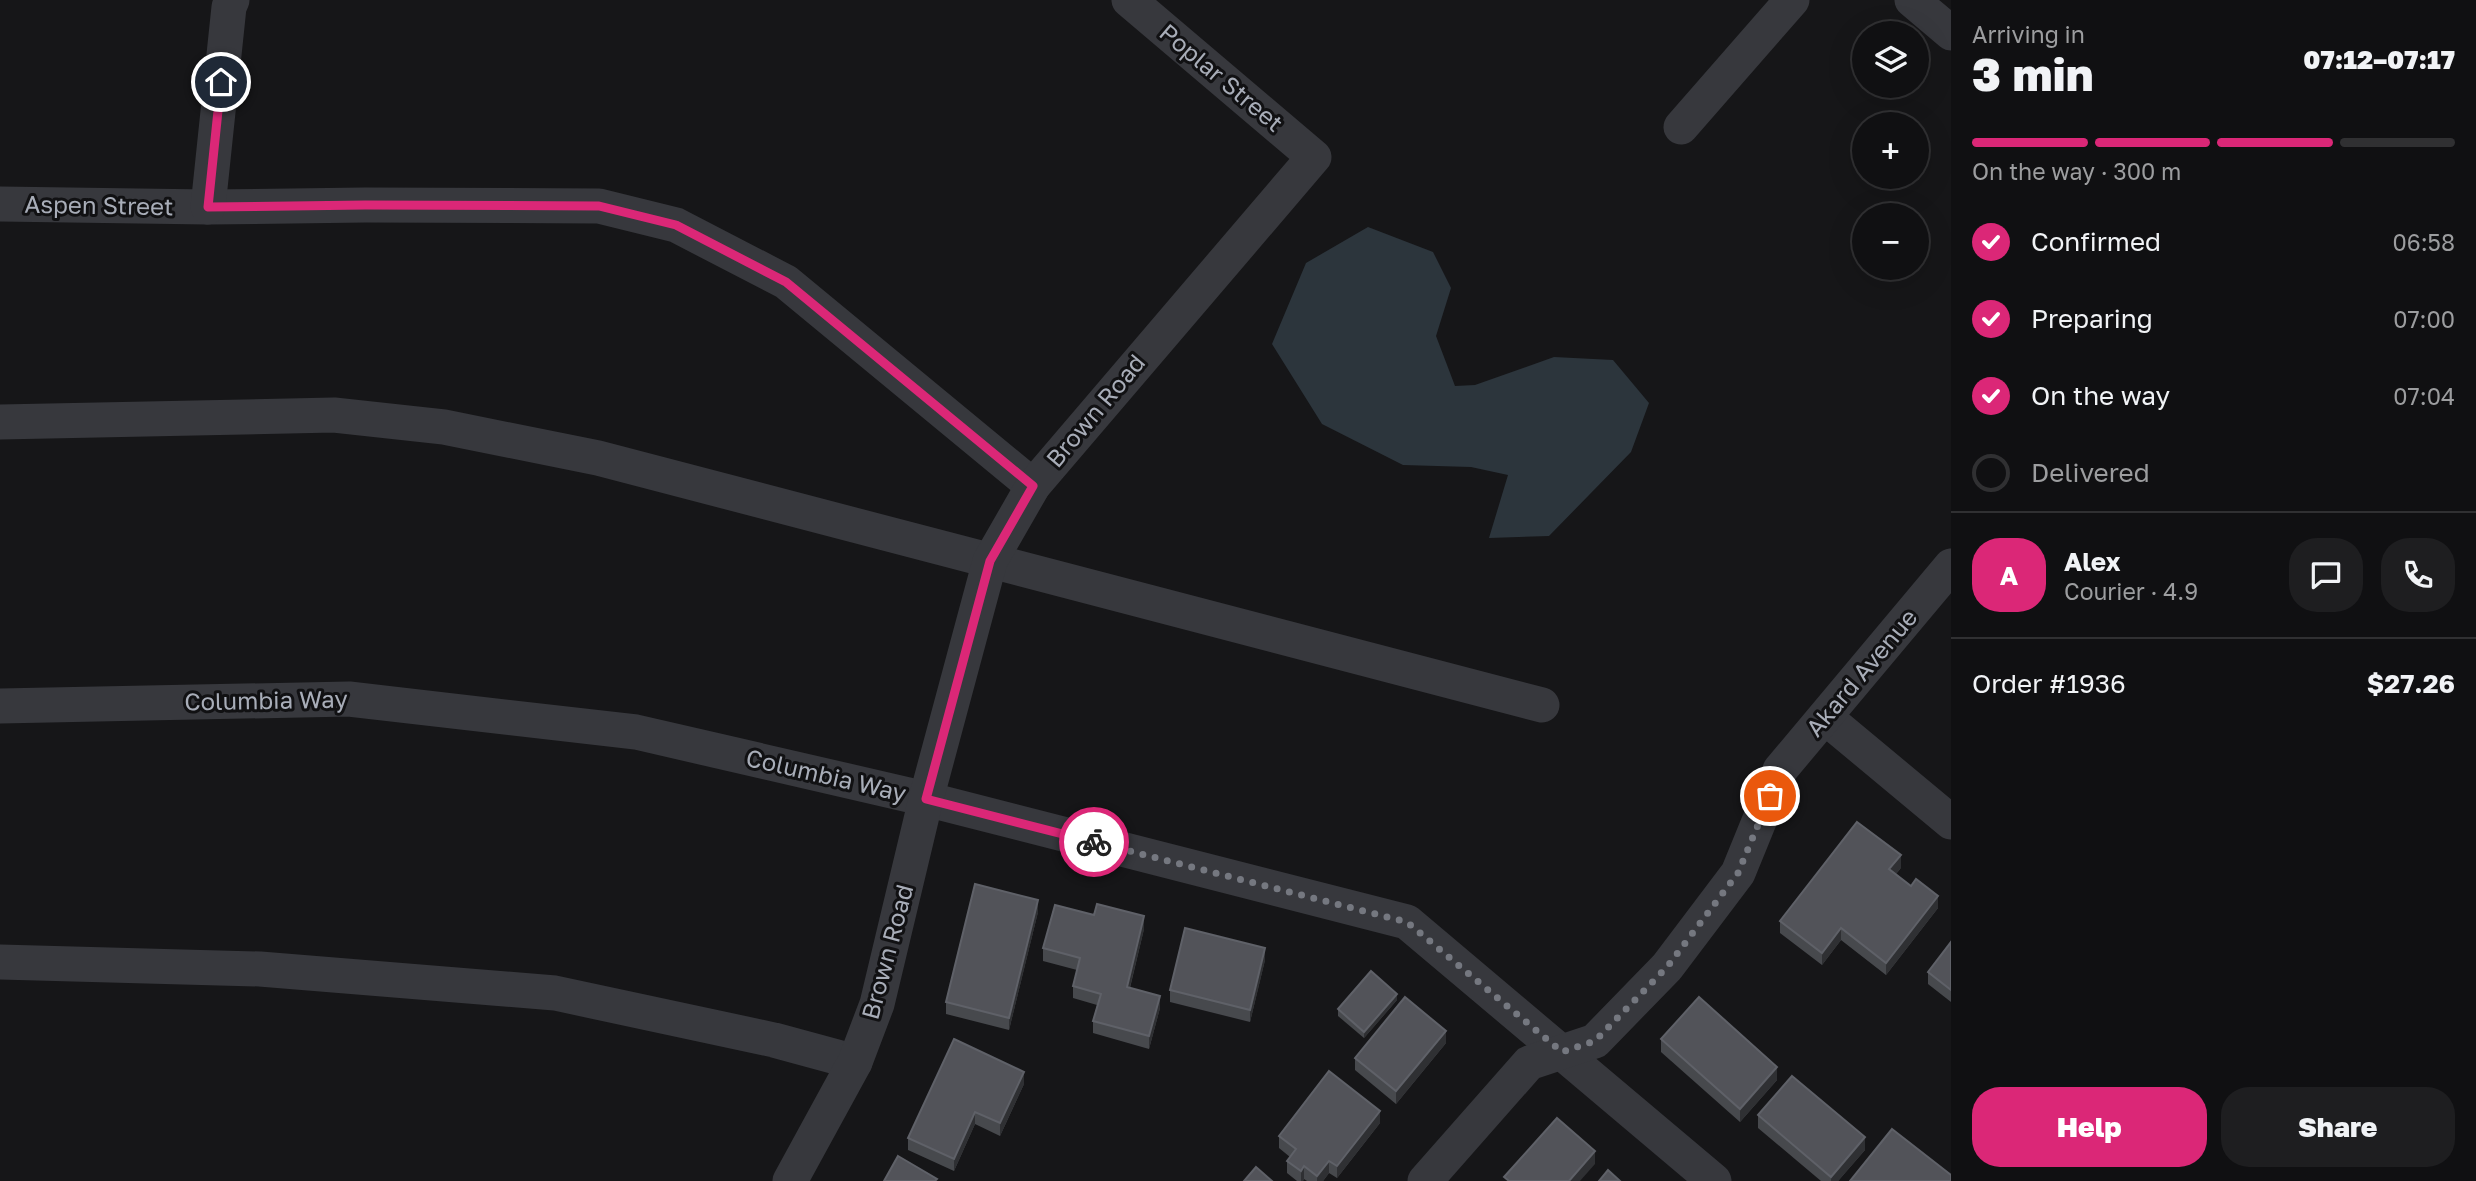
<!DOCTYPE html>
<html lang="en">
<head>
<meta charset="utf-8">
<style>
  :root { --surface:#101012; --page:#1e1e20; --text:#f1f3f6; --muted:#9c9d9f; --line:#303032; --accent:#db2777 }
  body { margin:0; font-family:"Golos Text",sans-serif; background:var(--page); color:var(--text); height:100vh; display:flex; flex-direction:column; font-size:26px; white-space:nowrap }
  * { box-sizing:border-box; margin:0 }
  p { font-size:23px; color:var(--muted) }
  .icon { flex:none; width:38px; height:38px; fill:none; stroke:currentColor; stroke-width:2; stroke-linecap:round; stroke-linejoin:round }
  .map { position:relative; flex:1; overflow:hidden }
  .sheet { display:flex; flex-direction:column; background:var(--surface); width:525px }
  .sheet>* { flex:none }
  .controls { position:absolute; left:1852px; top:21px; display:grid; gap:14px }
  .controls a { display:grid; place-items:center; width:77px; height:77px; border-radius:50%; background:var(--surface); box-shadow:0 7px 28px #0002,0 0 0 2px var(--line); font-size:35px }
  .pin { position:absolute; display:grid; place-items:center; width:60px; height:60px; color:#fff; margin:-30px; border:4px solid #fff; border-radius:50%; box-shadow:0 2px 7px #0007 }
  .courier { position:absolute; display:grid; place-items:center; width:70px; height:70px; margin:-35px; border:5px solid #db2777; border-radius:50%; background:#fff; color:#222; box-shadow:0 2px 9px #0007 }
  .headline em { font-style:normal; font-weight:800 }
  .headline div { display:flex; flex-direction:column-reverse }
  .headline { display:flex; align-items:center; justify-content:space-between; height:119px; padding:0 21px }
  h1 { font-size:46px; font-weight:800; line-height:52px }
  .bar { display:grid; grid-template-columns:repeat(4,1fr); gap:10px 7px; align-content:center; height:84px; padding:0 21px }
  .bar i { height:9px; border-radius:5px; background:var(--line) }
  .bar .current { background:var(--accent) }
  .bar p { grid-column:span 4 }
  .line { display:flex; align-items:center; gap:18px; padding:0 21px; border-top:2px solid var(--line) }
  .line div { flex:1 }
  .round { display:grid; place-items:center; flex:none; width:74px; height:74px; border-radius:28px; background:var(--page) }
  ol { padding:0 21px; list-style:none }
  li { display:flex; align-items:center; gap:21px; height:77px }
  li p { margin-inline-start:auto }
  li .icon { padding:7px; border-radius:50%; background:var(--accent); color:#fff; stroke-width:4 }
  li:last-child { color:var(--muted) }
  li i { width:38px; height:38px; border:4px solid var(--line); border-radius:50% }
  .action { display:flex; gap:14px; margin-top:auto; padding:14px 21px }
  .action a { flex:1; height:80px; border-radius:28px; background:var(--accent); color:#fff; font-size:28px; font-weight:800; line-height:80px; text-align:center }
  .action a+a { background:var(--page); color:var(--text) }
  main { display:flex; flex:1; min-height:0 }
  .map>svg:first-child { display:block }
</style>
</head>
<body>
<main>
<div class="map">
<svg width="1951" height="1181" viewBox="0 0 1951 1181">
  <rect width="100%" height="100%" fill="#161618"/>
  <polygon fill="#2c353c" points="1368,227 1433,252 1451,288 1436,336 1455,386 1475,385 1554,357 1613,360 1649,403 1631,452 1549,536 1489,538 1508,475 1471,467 1403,465 1322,424 1272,344 1306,263"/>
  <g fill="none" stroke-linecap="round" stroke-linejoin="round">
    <g stroke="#37383d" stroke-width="35">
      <polyline points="1912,0 1951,33"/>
      <polyline points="1681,127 1792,0"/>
      <polyline points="0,204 208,207 365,205 599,206 676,225 786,282 1033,486"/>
      <polyline points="208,207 229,7 232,0"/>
      <polyline points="0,422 334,415 444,427 598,458 1542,705"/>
      <polyline points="0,706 349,699 636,732 926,799 1407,922 1714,1181"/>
      <polyline points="1826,718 1951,822"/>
      <polyline points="0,962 260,969 555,993 774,1040 855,1062"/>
      <polyline points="790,1181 855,1062 877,1004 926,799 990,561 1033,486 1314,157 1129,0"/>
      <polyline points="1425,1181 1529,1063 1595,1041 1667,967 1738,873 1780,770 1951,566"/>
    </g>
  </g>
  <g fill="#47494d">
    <polygon points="1901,868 1896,874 1938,908 1886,975 1841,940 1822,965 1780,933 1780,921"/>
    <polygon points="1038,912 1009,1030 946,1014 946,1002"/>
    <polygon points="1144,929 1130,988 1160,1008 1149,1049 1093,1033 1093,1021 1097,1005 1073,998 1073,986 1077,970 1043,961 1043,948"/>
    <polygon points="1951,942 1951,1002 1928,984 1928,972"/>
    <polygon points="1265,960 1250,1022 1170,1002 1170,990"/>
    <polygon points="1397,1000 1364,1038 1338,1016 1338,1009"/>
    <polygon points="1661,1039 1777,1080 1740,1122 1661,1052"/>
    <polygon points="1446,1043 1396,1104 1355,1070 1355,1058"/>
    <polygon points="1024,1084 1000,1136 975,1124 954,1171 908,1150 908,1138"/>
    <polygon points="1758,1115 1865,1150 1838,1181 1821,1181 1758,1128"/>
    <polygon points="1380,1123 1337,1178 1329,1173 1323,1181 1307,1181 1304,1179 1303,1181 1297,1181 1287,1173 1287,1161 1290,1157 1279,1148 1279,1136"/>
  </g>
  <g fill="#2f3033">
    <polygon points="1901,855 1901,868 1889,882 1889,869"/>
    <polygon points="1938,896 1938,908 1886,975 1886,963"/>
    <polygon points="1038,900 1038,912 1009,1030 1009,1018"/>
    <polygon points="1144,916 1144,929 1127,999 1127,987"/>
    <polygon points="1841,928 1841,940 1822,965 1822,953"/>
    <polygon points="1265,948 1265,960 1250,1022 1250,1010"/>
    <polygon points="1397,994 1397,1000 1364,1038 1364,1032"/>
    <polygon points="1160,996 1160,1008 1149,1049 1149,1036"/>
    <polygon points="1446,1031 1446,1043 1396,1104 1396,1091"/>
    <polygon points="1777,1067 1777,1080 1740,1122 1740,1109"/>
    <polygon points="1024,1072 1024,1084 1000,1136 1000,1123"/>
    <polygon points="1380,1111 1380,1123 1337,1178 1337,1166"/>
    <polygon points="975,1112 975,1124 954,1171 954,1159"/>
    <polygon points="1865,1137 1865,1150 1838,1181 1831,1181 1831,1177"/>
    <polygon points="1595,1151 1595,1164 1580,1181 1569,1181"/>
    <polygon points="1329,1161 1329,1173 1323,1181 1317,1181 1317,1176"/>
    <polygon points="1304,1166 1304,1179 1303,1181 1301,1181 1301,1171"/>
  </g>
  <g fill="#525359" stroke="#5f6168" stroke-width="2">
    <polygon points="1857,822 1901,855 1889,869 1911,886 1916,879 1938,896 1886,963 1841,928 1822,953 1780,921"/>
    <polygon points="975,884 1038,900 1009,1018 946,1002"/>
    <polygon points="1097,904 1144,916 1127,987 1160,996 1149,1036 1093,1021 1101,994 1073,986 1080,958 1043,948 1055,905 1094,915"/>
    <polygon points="1185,928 1265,948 1250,1010 1170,990"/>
    <polygon points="1951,942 1951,990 1928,972"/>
    <polygon points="1371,971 1397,994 1364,1032 1338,1009"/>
    <polygon points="1405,997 1446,1031 1396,1091 1355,1058"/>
    <polygon points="1699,997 1777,1067 1740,1109 1661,1039"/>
    <polygon points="954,1039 1024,1072 1000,1123 975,1112 954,1159 908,1138"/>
    <polygon points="1329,1071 1380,1111 1337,1166 1329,1161 1317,1176 1304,1166 1301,1171 1287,1161 1296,1149 1279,1136"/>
    <polygon points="1792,1076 1865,1137 1831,1177 1758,1115"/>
    <polygon points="1557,1118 1595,1151 1569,1181 1509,1181 1504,1177"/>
    <polygon points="1892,1129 1951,1175 1951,1181 1850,1181"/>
    <polygon points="898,1156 937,1179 935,1181 884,1181"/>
    <polygon points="1256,1167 1272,1181 1244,1181"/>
    <polygon points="1608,1170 1620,1181 1599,1181"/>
  </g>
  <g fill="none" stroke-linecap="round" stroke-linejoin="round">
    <polyline stroke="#757880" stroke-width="7" stroke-dasharray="0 12.6" points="1094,842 1407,922 1562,1052 1595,1041 1667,967 1738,873 1770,796"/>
    <polyline stroke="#db2777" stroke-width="9" points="221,82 208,207 365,205 599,206 676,225 786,282 1033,486 990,561 926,799 1094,842"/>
  </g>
  <g text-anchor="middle" stroke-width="6" stroke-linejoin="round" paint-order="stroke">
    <g font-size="24" fill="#a8adb8" stroke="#111113">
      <text transform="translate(1221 78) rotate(40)" y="8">Poplar Street</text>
      <text transform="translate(99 206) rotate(1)" y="8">Aspen Street</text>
      <text transform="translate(1096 411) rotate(-50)" y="8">Brown Road</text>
      <text transform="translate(1862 673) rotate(-50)" y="8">Akard Avenue</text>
      <text transform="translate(266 701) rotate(-1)" y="8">Columbia Way</text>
      <text transform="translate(826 776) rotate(13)" y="8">Columbia Way</text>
      <text transform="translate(888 952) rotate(-75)" y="8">Brown Road</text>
    </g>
  </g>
</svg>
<div class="controls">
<a><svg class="icon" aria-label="layers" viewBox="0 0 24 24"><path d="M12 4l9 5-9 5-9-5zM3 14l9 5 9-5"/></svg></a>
<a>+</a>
<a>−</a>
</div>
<div class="pin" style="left:1770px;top:796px;background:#ea580c"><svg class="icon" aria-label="bag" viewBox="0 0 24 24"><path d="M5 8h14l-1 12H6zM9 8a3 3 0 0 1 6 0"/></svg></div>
<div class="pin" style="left:221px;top:82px;background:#1f2937"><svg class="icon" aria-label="home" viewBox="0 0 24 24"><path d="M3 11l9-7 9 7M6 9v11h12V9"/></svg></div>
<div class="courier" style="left:1094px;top:842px"><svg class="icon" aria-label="bike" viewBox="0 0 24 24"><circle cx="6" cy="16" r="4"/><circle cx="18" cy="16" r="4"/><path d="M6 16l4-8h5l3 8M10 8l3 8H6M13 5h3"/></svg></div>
</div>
<section class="sheet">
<div class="headline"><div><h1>3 min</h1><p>Arriving in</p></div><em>07:12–07:17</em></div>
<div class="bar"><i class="current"></i><i class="current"></i><i class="current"></i><i></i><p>On the way · 300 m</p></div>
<ol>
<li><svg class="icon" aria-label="check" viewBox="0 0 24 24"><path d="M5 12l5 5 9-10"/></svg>Confirmed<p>06:58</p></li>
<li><svg class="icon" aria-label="check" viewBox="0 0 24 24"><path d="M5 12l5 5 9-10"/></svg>Preparing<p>07:00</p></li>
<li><svg class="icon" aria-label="check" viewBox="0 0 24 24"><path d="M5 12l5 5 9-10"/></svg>On the way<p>07:04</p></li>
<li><i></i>Delivered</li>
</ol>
<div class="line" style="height:126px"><b class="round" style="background:var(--accent);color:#fff">A</b><div><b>Alex</b><p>Courier · 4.9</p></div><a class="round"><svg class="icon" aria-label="chat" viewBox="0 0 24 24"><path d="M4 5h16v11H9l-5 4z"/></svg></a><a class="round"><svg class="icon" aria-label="phone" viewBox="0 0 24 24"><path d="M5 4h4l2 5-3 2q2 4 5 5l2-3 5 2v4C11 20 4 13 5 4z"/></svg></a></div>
<div class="line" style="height:91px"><div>Order #1936</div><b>$27.26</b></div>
<div class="action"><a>Help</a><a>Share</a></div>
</section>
</main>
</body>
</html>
